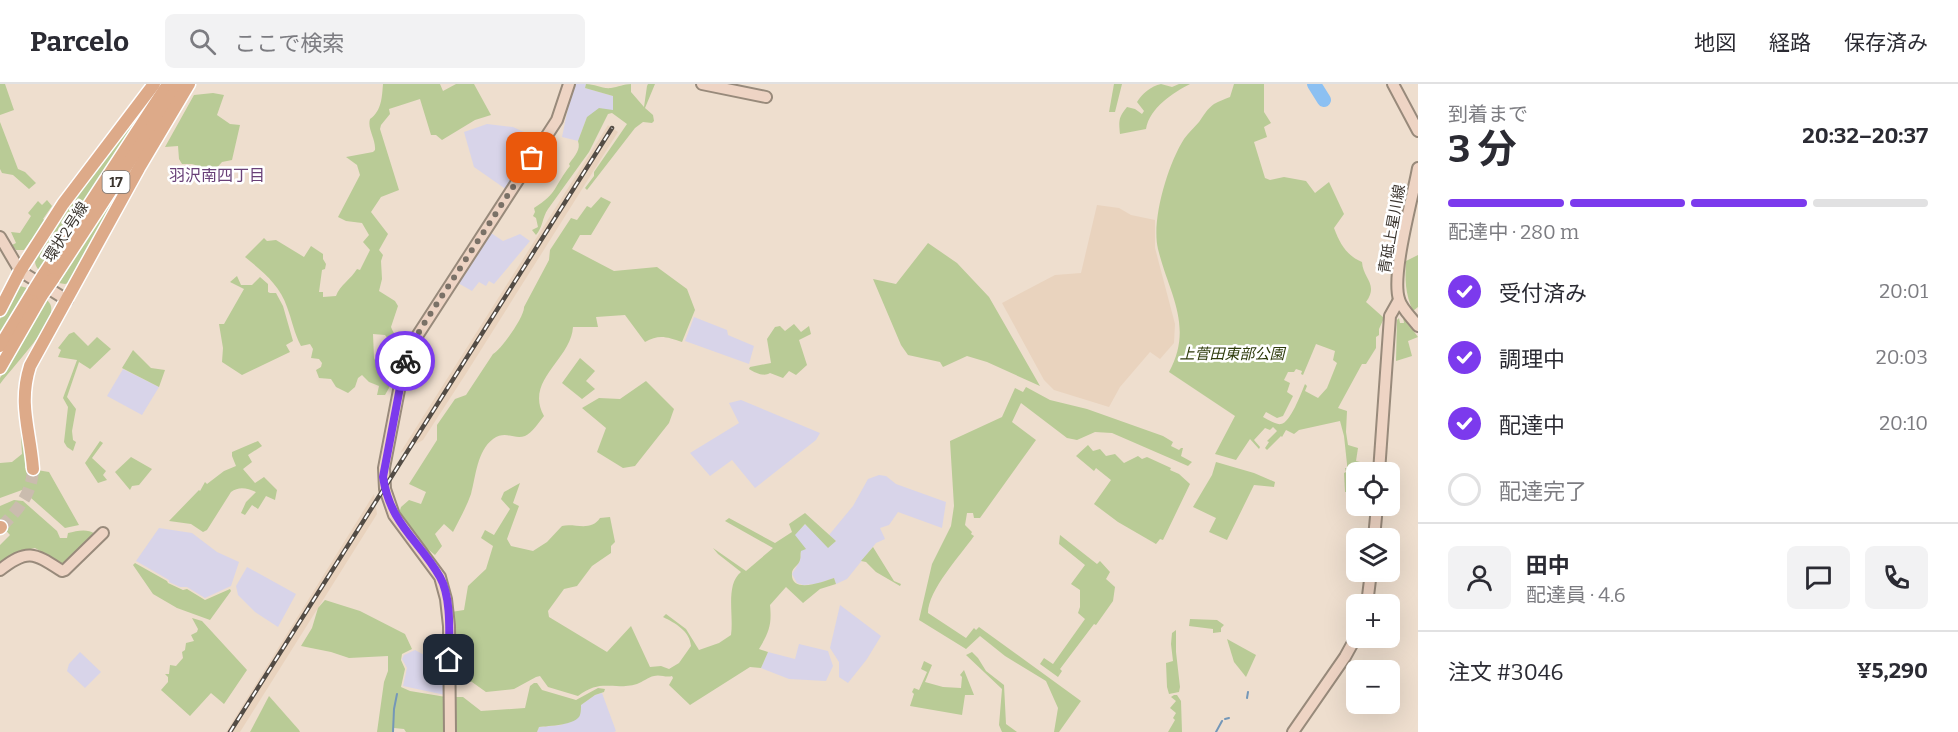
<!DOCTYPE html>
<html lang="ja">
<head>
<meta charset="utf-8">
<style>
  :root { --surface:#fff; --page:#f2f2f3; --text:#2b2b33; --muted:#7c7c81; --line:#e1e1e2; --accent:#7c3aed }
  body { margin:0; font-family:Bitter,"Noto Sans JP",serif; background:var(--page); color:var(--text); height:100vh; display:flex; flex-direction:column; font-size:22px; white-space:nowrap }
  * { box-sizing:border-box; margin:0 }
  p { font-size:20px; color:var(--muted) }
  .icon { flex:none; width:33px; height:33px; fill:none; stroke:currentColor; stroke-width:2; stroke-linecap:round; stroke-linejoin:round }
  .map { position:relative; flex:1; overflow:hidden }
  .panel { display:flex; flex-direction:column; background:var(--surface); width:540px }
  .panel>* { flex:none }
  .buttons { position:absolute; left:1346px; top:378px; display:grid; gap:12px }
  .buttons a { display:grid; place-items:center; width:54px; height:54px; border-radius:9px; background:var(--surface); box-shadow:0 6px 24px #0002; font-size:30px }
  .pin { position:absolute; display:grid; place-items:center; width:51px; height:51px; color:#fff; margin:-26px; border-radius:12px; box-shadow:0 3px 9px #0006 }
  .courier { position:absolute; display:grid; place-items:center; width:60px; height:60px; margin:-30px; border:4px solid #7c3aed; border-radius:50%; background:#fff; color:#222; box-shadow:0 2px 8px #0007 }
  .summary em { font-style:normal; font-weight:700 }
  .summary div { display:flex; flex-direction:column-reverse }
  .summary { display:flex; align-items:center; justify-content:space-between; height:102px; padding:0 30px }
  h1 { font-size:39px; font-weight:700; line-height:45px }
  .bar { display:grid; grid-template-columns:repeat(4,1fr); gap:9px 6px; align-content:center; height:72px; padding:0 30px }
  .bar i { height:8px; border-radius:4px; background:var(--line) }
  .bar .current { background:var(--accent) }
  .bar p { grid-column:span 4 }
  .line { display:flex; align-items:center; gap:15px; padding:0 30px; border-top:2px solid var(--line) }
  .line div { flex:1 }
  .round { display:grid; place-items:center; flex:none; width:63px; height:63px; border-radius:9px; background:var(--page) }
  ol { padding:0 30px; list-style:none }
  li { display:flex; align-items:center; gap:18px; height:66px }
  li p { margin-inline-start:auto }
  li .icon { padding:6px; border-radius:50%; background:var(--accent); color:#fff; stroke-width:4 }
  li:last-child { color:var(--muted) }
  li i { width:33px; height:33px; border:3px solid var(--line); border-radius:50% }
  header { display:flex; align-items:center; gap:36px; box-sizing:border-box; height:84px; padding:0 30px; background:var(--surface); border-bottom:2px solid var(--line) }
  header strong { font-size:28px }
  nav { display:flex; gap:33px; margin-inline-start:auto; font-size:21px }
  .search { width:420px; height:54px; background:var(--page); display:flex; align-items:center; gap:15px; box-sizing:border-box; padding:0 21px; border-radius:9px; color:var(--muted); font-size:22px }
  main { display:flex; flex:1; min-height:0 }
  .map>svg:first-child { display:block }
</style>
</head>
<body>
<header>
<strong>Parcelo</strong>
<div class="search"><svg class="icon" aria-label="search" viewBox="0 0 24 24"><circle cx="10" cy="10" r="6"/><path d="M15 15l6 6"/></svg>ここで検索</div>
<nav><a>地図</a><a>経路</a><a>保存済み</a></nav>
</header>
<main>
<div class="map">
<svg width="1418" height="648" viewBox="0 0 1418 648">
  <rect width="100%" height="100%" fill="#eedece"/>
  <g fill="#e9d3be">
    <polygon points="608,41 618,48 467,288 423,356 400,369"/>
    <polygon points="1097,121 1119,124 1131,131 1155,136 1155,164 1175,240 1174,259 1160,275 1150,268 1120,303 1109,323 1054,306 1044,296 1002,219 1055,191 1081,189"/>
    <polygon points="374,410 377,430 240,648 226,648"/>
  </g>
  <g fill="#d8d4e9">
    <polygon points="573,0 586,0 585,4 613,12 613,26 587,33 578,57 562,53"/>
    <polygon points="487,40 513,43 526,49 537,58 507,106 474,83 464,48"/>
    <polygon points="491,149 503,157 520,150 530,157 494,200 489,197 486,202 479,198 472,207 458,199"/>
    <polygon points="694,233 727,246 728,251 754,262 749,280 685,257"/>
    <polygon points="123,285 159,303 142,331 107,312"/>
    <polygon points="741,316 820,349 816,356 755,404 732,376 710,392 690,369 739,339 729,319"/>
    <polygon points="879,391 886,392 896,400 946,418 942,444 898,428 889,441 880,444 885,455 876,459 847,495 836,500 834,494 816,500 803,501 797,499 792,490 800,477 801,466 794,451 805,440 828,463 836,457 829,451 853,422 868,395"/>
    <polygon points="159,444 192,449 217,468 239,478 231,502 205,514 187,503 180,503 169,498 169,496 136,477"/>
    <polygon points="247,483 296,510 278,543 255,528 238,511 236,502"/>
    <polygon points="840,521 881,552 867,575 848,599 839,593 839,578 830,564"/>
    <polygon points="799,560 828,567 833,582 826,597 789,595 761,584 768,568 795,575"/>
    <polygon points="415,566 443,581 445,611 403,602 407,584 402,575 404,571"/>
    <polygon points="80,568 101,588 85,604 67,587 69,580"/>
    <polygon points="602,609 616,647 614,648 537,648 539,643 561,641 580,631 581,621 595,611"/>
  </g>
  <g fill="#b9cb96" fill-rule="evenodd">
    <polygon points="0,0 5,0 14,26 0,31"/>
    <path d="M383,0h57l3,7 13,-7h18l17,31 -16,5 -33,20 -6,-5h-5l-11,-36 -31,10 1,5 -9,11 -1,4 19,61 -18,7 -10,15 17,22 -9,16 4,5 -2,6 1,18 -3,12 16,10 3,5 -7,21c3,8 7,12 15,14l-8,28 -2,1c-10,-7 -8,-20 -8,-31l-3,-4 -12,-1 1,24 3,6 15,14 -3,10 -4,7h-8l2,-9 -10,-4 -7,-7 -4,3 -3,9 -7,6 -12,-6 -5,-8 -12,-1 -3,-8 5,-3 1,-4 -3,-4 -8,-1 2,-9 -3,-5 -9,2c-7,-13 -9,-26 -14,-39 -7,-22 -25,-36 -42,-50l19,-19 3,3 9,-1 28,17 7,-11 12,8v5l3,5 -1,5 -3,1 -3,22h4v5l13,-1c4,-11 15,-17 21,-27l3,1 10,-20 -7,-8 6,-7 -7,-12 -16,-2 -8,-4 22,-42 -3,-10 -11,-8 27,-5 2,-2c1,-11 -8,-21 -5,-31 12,-8 12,-23 13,-35z"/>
    <path d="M586,0c9,0 16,5 25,4 7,-1 13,-4 20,-4v8l13,15 3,-21 1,-2h7l-10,24 8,7 1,6 -2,2 -9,-1 -8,6 -48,62 -2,-2 9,-12v-4l33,-48 -15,-11 -4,1 -19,38 -41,57c-6,9 -5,18 -12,26l-4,-5 6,-3 -2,-9 -3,-2 2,-4 -1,-4c24,-15 20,-22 36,-42l-1,-2c6,-9 12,-14 9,-23l9,-24 12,-9 14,2v-14l-28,-8z"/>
    <polygon points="1114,0 1122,0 1115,28 1109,28"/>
    <path d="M1161,0l11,3 7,-3h11c-17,9 -40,23 -44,45l-26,5c-1,-13 -2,-16 7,-27l8,2 7,5 2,-3 -7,-9c5,-8 14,-16 24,-18z"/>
    <path d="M1234,0h30v28l7,11 -7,4 3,10 -13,5 11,36 5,2 14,-3 22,4 9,12 14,-11 15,32 -10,14c6,16 13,28 28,34 1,17 17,22 4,40l18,16 -5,11v6l-3,2v11l-10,16h-4l-24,44 9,3 -1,21 2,13 10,3 -2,13 4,1 -3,9 2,1h-3v12l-7,3v5h-4l-1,-19 2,-1 -1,-4h2v-4l-3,-28 -4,-15 -41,9 -5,4 -8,-4 -4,7 -1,-1 -14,14 -2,-2 4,-6 -2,-1 10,-10 -4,-4 -3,3 -5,-2 -11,12 6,7 -1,2 -9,-10 -14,21 -21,-6 20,-38 -66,-44c25,-46 0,-78 -11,-123 -7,-29 10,-85 26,-110 4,-6 10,-11 15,-17 4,-6 9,-14 15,-18 5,-3 11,-5 16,-7zM1316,260l19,7 -2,9 4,3 -10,25 -9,10 -13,-7 2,-5 -2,-2c-4,10 -15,39 -24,40 -5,1 -12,-4 -18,-7l3,-5 11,6 6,-2 10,-20 -6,-4 3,-9 -6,-3 4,-8h6l2,-3 6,2 -1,3 2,1z"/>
    <path d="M155,2l2,2 -118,182c-7,-7 -3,-13 0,-21z"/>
    <polygon points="213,9 224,11 217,31 230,40 240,41 232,76 222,78 214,87 192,80 182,80 179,75 178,62 165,63 194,11"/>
    <polygon points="0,38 18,85 25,88 36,99 29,105 13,91 2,89 0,85"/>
    <polygon points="137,76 72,198 65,200 59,199"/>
    <path d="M601,113l10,5 -20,33h-11l-8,14 42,22 43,-4 30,22 8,21 -13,32c-15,-5 -23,-8 -37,0l-20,-27 -29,2 2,10h-25c-2,33 -49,53 -29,89 -5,6 -12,17 -19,20 -11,4 -19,-6 -32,3 -16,12 -17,37 -22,55 -5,14 -12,26 -18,38l-9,-8 -9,10 7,12 -7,9 -11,-9 -25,-32 2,-7 8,-7 12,4 5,-12 -17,-8 28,-44v-15l18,-26 11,-4 27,-41c8,-4 32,-38 31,-47l25,-47 1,-10 21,-32 6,2 10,-14 4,2z"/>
    <polygon points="47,116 52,122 43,135 48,139 36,158 31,156 24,166 16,166 12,161 16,159 11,148 20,149 31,132 28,129 38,117 42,121"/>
    <polygon points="928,159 957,179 989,213 1040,302 987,278 967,272 943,283 940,278 908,271 901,261 873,195 896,200"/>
    <path d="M1418,171v52l-5,4c-8,-17 -8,-32 -7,-50z"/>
    <polygon points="237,192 241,201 252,201 260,193 268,200 268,208 270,209 276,209 283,222 293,257 286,261 290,268 242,291 222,278 223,264 219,240 224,240 244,205 230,198"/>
    <polygon points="20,202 27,204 0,249 0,235"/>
    <path d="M47,216c4,4 5,7 4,13 -4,18 -39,55 -51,71v-6z"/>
    <polygon points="1403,233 1418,253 1408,257 1412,272 1396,277 1397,236 1399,234 1400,239 1404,239"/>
    <path d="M794,240l7,8 8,-6 2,8 -12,6 8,25 -11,10 -7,-4 -6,7 -13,-5c-6,4 -15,0 -21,-4l1,-2 21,-4 -4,-24 8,-12 5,-1 5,5z"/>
    <polygon points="74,248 88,262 97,253 111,265 90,285 79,278 67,313 76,325 72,347 73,356 76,358 73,367 67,363 64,358 68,323 63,314 77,276 58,273 61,266 58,264 69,250"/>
    <polygon points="133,266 151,284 165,286 159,303 122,284"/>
    <polygon points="580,274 595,287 586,297 595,305 582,315 562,299"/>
    <polygon points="646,297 674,325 669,339 635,382 623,384 597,368 606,344 582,324 599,314 620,315"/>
    <path d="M1026,303l24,13 37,9 76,27 10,6 -2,4 8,4 2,-2h2l-2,8 11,6 -4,4 -76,-33 -17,-1 -18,8 -10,-2 -46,-35 -9,19 24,18 -56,78h-6l-1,-5h-6l-2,12 7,7 -1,2 3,2c-14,20 -46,54 -46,77l38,25 8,-10 2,2 3,-3 102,74 -22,31h-5l4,-24 -12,-27 -41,-25 -25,-20 -14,13 -47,-29 13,-56 19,-38 3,-20 -4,-65 52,-24 13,-29 8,4z"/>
    <polygon points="20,334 23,334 27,374 25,384 49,388 79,441 65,444 22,406 0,414 0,379 12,378 22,370"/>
    <polygon points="100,357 103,359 92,374 106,387 103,391 107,396 98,399 85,379"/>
    <path d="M258,357l4,5 -14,9 4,7 -9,7 12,14 9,-6 13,13 -2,10 -9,-4 -8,13 -6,-4 -7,10 -4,-2 5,-11 10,-10c-9,-4 -17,-6 -25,0l-24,38 -4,2 -12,-8 -22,-3 30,-31 1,1 5,-9 2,2 17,-13 12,-5 -4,-10v-4z"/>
    <polygon points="1088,361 1093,367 1100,365 1106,372 1115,370 1124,379 1138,372 1142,375 1147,373 1171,384 1170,386 1179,390 1190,400 1163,456 1160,455 1156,460 1118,438 1094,420 1111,396 1096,384 1094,387 1076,372"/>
    <polygon points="131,373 152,385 139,401 132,402 130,406 115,388"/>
    <polygon points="1216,378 1254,389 1275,398 1274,403 1254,401 1227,456 1209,448 1216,434 1193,423 1212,391"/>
    <path d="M520,399l-7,20 6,3 -12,33 4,7 22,5 14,-9 15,-16c13,-3 29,6 38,-8l10,-1 5,25 -4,4v7l-19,13 -15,20 -13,3 -16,22 1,6 58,35 24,-26 19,41 11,-1 8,3 10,-6 12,-17c-1,-15 -16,-23 -28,-29l3,-3 20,15 13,21 20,-7 12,-8c3,-20 -6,-50 10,-63l-23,-18 -5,-6 33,23 27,-23 -48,-27 4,-3 46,25 17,-11 -3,-8 16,-11 31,28 -8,7 -23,-24 -10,11 11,14 -5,2c-1,3 0,6 -1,9 -1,5 -8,8 -8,13 -2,22 33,8 42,5l2,6 -16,5 -17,14 -17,-16 -16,18c2,20 -1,27 -11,44l9,3 -7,16 -11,-1 -60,38 -21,-20 4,-7 -1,-2c-6,2 -12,-2 -18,0 -6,1 -11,6 -17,8 -25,7 -35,-6 -59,12l-30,-9 -8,-11 -4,1 -22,12 -28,3 -14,-10 -19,-6 -2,-64 13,-2 4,-24 18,-17 7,-23 -12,-8 4,-8 9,5 16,-26 -9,-10 3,-7z"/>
    <path d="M14,416l9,1 34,30 3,7h7l1,-5c9,-2 19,-5 27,1l-32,30 -28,-16 -18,4 -17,11v-18l10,-10 -10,-11v-18z"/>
    <polygon points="1060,451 1097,480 1100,477 1110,488 1106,495 1115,503 1113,517 1096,541 1094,540 1060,585 1062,587 1058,593 1040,580 1044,574 1053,580 1085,535 1078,529 1080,523 1080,506 1071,500 1085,481 1059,460"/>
    <polygon points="873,463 894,497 901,500 900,502 876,488 866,478 861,477"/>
    <polygon points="135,479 167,497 168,499 183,506 187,505 205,516 230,505 231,507 210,536 177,524 153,510 133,481"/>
    <polygon points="325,516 360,527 405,550 412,565 402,570 401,576 405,585 401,603 410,607 446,613 446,648 406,648 404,645 394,644 393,648 377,648 384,598 388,587 388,572 349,574 331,568 301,562 312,544 318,524"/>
    <polygon points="192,534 202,537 247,586 224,620 211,609 190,632 161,606 168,598 168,593 165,590 169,590 170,581 176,582 183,574 182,568 185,566 186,559 194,557 191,551 197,548 198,545"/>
    <polygon points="1190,535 1217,536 1224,541 1221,544 1221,548 1213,549 1213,545 1189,542"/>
    <polygon points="1176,546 1176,568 1180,603 1179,608 1169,610 1167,603 1166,579 1173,577 1171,560 1172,549"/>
    <polygon points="1227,555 1256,571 1246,593 1234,578"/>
    <polygon points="972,568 978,574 986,587 1004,601 1006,640 1017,648 1002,648 999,641 1002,605 966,571"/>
    <polygon points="924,577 932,581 925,598 943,603 961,604 962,593 960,591 964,586 974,611 965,611 962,631 910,622 914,610 912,608 914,604 919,606 927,588 921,585"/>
    <path d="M534,599h3l5,7 34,10 22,-12 7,1 -1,3 -9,3 -14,10c0,3 0,7 -1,10 -3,10 -32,11 -41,12l-2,5h-83l-1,-35h10l18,14 44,-3 5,-22z"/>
    <polygon points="1174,611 1177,611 1181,617 1182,648 1168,648 1175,636 1173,634 1176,629 1170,624 1176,617 1171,613"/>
    <polygon points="269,612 299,646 300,648 250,648"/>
  </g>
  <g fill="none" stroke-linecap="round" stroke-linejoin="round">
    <g stroke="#7497b8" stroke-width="2">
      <polyline points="1247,614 1248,608"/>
      <polyline points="1225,635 1229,634"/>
      <polyline points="393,648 394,625 397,610"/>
      <polyline points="1216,648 1222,637"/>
    </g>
    <polyline stroke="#8cc0f2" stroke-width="14" points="1314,0 1324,16"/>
    <path stroke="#cabcae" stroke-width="12" stroke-dasharray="12 6" stroke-linecap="butt" d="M1,443c17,-17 31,-33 32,-58"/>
    <g stroke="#988a7b" stroke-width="14">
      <g id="secondary">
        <polyline points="702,0 766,13"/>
        <polyline points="1393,0 1418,47"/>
        <path d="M1418,84c-5,29 -27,106 -19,131 2,9 13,19 19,27"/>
        <polyline points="0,153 20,187 67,216"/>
        <polyline points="1379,388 1390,232 1399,216"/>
        <polyline points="1374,454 1377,422"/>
        <path d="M0,486c28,-22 34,-17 62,1l3,-1 38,-37"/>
        <polyline points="1367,520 1371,488"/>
        <polyline points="450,648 449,542 446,515 440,493 394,431 385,405 384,384 404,280 410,263 557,36 569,0"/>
        <polyline points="1293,648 1345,573 1356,553"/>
      </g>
    </g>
    <g stroke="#fff" stroke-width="15">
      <g id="primary">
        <polyline points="44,190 168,0"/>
        <polyline points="53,195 180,0"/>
        <polyline points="0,226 20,187 63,120 154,0"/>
        <polyline points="0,262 34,206"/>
        <polyline points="0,284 42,211"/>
        <path d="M33,385c-3,-39 -15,-65 -3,-103l109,-198 50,-84"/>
        <polyline points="0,444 1,443"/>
      </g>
    </g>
    <use href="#secondary" stroke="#eed4c4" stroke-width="10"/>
    <use href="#primary" stroke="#ddaa89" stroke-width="12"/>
    <g stroke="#534c45" stroke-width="4.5">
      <polyline id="rail" points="230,648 612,44"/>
    </g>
    <use href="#rail" stroke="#fff" stroke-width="2" stroke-dasharray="7" stroke-linecap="butt"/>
    <g stroke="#fff" stroke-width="15" stroke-linecap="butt">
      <g id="primary-bridge">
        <polyline points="34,206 44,190"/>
        <polyline points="42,211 53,195"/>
      </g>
    </g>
    <use href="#primary-bridge" stroke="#ddaa89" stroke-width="12"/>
  </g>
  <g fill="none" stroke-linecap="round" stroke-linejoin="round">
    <polyline stroke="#7a7167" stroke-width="6" stroke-dasharray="0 10.8" points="405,277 410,263 425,238 532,74"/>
    <path stroke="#7c3aed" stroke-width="8" d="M405,277l-22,116c7,47 36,63 57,100 12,21 9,60 9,83"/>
  </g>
  <g text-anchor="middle" stroke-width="5" stroke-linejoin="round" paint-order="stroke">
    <rect fill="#fff" stroke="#76726e" stroke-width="1.5" x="102.5" y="87" width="27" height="22" rx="4.5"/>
    <g font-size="14" font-weight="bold" fill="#3c3630">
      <text x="116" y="103">17</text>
    </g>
    <g font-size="15" fill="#3c3630" stroke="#fff">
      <text transform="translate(1392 145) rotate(-80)" y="5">青砥上星川線</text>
      <text transform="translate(66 148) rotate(-57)" y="5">環状2号線</text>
    </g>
    <g font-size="15" font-style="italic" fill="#2e3b0b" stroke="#fff">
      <text x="1232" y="275">上菅田東部公園</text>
    </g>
    <g font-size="16" fill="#694078" stroke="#fff">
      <text x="217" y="97">羽沢南四丁目</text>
    </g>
  </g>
</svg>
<div class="buttons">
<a><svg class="icon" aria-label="locate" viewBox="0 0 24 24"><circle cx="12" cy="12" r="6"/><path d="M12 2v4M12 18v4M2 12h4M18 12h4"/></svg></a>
<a><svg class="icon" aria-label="layers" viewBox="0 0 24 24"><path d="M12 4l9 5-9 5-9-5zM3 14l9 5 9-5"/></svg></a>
<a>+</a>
<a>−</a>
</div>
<div class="pin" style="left:532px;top:74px;background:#ea580c"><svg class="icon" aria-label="bag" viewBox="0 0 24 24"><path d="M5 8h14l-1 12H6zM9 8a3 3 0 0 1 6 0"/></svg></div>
<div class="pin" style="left:449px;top:576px;background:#1f2937"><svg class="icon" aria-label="home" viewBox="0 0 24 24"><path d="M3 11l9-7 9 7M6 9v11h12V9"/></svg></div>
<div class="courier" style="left:405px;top:277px"><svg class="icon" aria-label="bike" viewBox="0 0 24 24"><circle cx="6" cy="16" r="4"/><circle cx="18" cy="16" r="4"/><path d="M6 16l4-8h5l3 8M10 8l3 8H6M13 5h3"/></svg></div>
</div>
<section class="panel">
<div class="summary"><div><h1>3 分</h1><p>到着まで</p></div><em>20:32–20:37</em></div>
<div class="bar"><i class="current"></i><i class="current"></i><i class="current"></i><i></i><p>配達中 · 280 m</p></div>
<ol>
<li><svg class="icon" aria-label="check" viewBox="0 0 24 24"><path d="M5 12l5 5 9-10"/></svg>受付済み<p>20:01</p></li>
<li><svg class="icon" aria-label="check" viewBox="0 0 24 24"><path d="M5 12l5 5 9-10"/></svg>調理中<p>20:03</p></li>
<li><svg class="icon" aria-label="check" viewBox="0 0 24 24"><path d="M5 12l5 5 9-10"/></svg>配達中<p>20:10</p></li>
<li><i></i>配達完了</li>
</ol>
<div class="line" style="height:108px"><a class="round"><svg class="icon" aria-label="person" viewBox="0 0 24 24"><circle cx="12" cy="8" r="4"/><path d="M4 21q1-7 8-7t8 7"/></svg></a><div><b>田中</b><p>配達員 · 4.6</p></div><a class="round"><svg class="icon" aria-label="chat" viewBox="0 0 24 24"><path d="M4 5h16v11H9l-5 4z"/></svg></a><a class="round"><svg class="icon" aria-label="phone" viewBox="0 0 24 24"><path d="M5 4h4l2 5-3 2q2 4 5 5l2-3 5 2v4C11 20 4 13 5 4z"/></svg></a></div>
<div class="line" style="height:78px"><div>注文 #3046</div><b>¥5,290</b></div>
</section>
</main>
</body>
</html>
